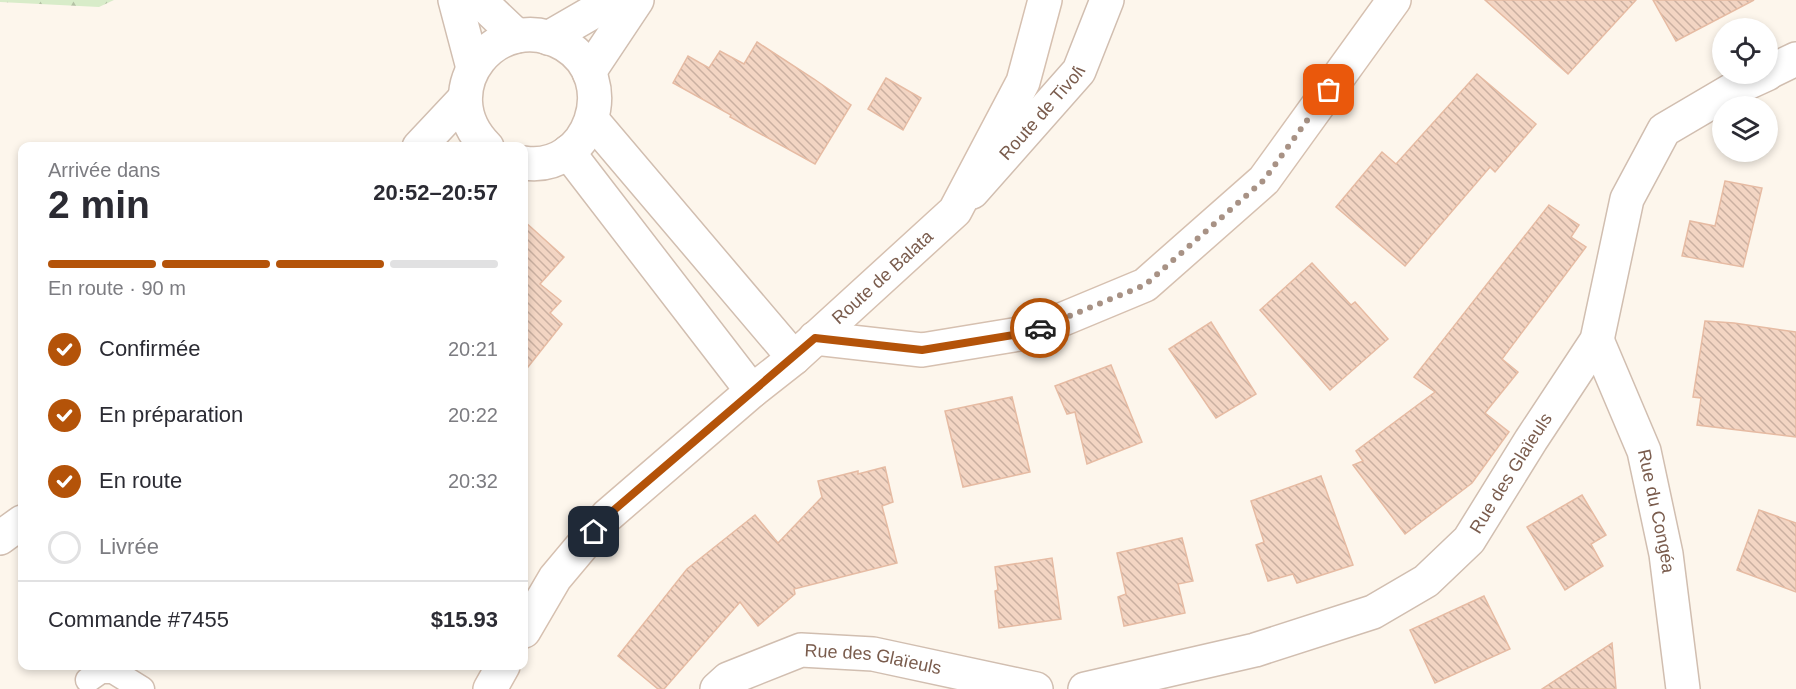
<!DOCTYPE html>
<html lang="fr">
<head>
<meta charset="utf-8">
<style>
  :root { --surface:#fff; --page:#f7f7f7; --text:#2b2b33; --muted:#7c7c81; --line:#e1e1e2; --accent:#b45309 }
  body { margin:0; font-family:Arial,sans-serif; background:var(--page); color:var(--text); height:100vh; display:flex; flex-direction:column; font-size:22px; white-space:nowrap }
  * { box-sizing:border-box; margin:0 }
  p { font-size:20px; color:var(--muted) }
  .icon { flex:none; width:33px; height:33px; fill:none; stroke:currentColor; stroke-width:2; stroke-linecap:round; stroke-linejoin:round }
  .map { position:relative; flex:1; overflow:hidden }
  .details { position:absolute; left:18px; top:142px; width:510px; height:528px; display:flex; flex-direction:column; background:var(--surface); border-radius:12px; box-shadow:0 3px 9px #0003 }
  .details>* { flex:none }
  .fabs { position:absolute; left:1712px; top:18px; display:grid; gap:12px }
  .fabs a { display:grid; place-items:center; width:66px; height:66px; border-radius:50%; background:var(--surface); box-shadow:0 3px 9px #0003; font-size:30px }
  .pin { position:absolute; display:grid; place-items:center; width:51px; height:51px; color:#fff; margin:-26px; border-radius:12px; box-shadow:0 3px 9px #0006 }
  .courier { position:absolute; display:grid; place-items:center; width:60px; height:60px; margin:-30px; border:4px solid #b45309; border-radius:50%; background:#fff; color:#222; box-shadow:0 2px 8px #0007 }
  .summary em { font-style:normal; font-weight:700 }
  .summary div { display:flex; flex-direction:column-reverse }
  .summary { display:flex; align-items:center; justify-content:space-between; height:102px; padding:0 30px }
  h1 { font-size:39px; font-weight:700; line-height:45px }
  .bar { display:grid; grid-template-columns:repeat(4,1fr); gap:9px 6px; align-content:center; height:72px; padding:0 30px }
  .bar i { height:8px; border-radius:4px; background:var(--line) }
  .bar .on { background:var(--accent) }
  .bar p { grid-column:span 4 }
  .line { display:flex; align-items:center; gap:15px; padding:0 30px; border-top:2px solid var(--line) }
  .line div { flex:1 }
  ol { padding:0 30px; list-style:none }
  li { display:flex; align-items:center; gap:18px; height:66px }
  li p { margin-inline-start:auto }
  li .icon { padding:6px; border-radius:50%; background:var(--accent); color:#fff; stroke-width:4 }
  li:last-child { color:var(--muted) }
  li i { width:33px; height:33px; border:3px solid var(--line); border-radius:50% }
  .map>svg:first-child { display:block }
</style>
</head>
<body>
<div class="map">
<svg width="1796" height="689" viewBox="0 0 1796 689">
  <defs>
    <pattern id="forest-firs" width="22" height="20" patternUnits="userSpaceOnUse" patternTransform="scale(1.5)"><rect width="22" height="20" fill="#d8ecc9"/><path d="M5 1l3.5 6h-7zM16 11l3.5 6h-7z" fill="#b4c2a5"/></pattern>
    <pattern id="building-back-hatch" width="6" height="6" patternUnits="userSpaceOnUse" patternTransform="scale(1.5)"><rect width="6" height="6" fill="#f3d5c3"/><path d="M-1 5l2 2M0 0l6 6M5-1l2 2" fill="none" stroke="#cab0a1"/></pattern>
  </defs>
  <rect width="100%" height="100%" fill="#fdf6ec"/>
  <polygon fill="url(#forest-firs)" points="0,0 114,0 99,7 0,2"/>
  <g fill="url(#building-back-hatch)" stroke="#e6bba3" stroke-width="1.5">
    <polygon points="1485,0 1636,0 1568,74"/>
    <polygon points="1653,0 1754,0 1676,41"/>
    <polygon points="757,42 814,79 851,105 815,164 730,117 731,115 673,83 688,56 709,68 720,51 744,64"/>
    <polygon points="1477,74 1536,124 1495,172 1490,167 1405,266 1336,207 1382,152 1396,164"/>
    <polygon points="886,78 921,98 903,130 868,109"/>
    <polygon points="1725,181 1762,188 1743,267 1682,256 1690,221 1715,226"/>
    <polygon points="1549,205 1579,225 1571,237 1586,247 1502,359 1518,372 1485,413 1509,432 1472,483 1405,534 1353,465 1363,461 1356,451 1435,392 1414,377"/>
    <polygon points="524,221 564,257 540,284 561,301 550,313 562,324 524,372"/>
    <polygon points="1312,263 1351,305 1355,302 1388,339 1330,390 1260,310"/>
    <polygon points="1705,321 1734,323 1796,332 1796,437 1697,425 1701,398 1693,397"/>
    <polygon points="1211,322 1256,394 1216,418 1169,349"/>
    <polygon points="1111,365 1142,442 1087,464 1075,412 1067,414 1055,386"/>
    <polygon points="1012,397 1030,472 963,487 945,411"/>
    <polygon points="885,467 893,502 882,506 897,563 794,589 795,594 758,626 740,602 664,689 658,689 618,656 687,569 755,515 778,543 822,497 818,481 858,471 858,474"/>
    <polygon points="1321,476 1353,565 1297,583 1293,574 1268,581 1256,545 1264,542 1251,501"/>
    <polygon points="1582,495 1606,535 1591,544 1603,566 1565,590 1527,527"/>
    <polygon points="1759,510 1796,523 1796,592 1737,570"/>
    <polygon points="1182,538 1193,581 1178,584 1185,613 1124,626 1118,597 1126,594 1117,553"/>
    <polygon points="1052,558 1061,619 999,628 995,591 998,590 995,567"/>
    <polygon points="1484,596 1510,649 1435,683 1410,630"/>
    <polygon points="1612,643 1616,689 1542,689"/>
  </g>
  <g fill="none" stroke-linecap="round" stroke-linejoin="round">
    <g stroke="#d1beb0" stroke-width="27">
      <polyline id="lane" points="88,680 101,671 113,671 142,689"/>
    </g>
    <g stroke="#d1beb0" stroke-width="36">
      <g id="street">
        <polyline points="455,0 473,68"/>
        <polyline points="479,0 517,36"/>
        <polyline points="548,38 614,0"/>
        <polyline points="589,72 637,0"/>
        <polyline points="1767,73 1796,59"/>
        <polyline points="592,120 794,358"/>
        <polyline points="419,147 465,98"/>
        <path d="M487,147c-58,-57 12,-142 78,-102 57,35 25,128 -41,118"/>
        <polyline points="568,152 752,391"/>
        <path id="s1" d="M972,192l107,-121 28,-71"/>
        <path id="s2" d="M1597,340l47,111 22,103 17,135"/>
        <polyline points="0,538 22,522"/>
        <path id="s3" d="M717,689l11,-10 73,-29 72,4 163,35"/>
        <path id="s4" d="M1085,689l170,-39 118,-38 53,-31 43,-41 62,-100 66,-100 30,-141 37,-69 68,-40 35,-16"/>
      </g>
    </g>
    <g stroke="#d6c0b0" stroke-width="36">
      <g id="secondary">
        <polyline points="815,338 922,350 1032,332 1145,285 1264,180 1394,0"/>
        <path id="s5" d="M524,631l31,-53 52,-62 145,-125 42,-33 161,-147 68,-129 22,-82"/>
        <polyline points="490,689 503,666"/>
      </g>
    </g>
    <use href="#lane" stroke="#fff" stroke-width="24"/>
    <use href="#street" stroke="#fff" stroke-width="33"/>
    <use href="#secondary" stroke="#fff" stroke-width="33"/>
  </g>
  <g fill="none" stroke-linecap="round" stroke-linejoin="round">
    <polyline stroke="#a89285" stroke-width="6" stroke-dasharray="0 10.8" points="1040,328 1145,285 1264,180 1329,90"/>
    <polyline stroke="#b45309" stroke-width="8" points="594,532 607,516 815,338 922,350 1032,332 1040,328"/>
  </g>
  <g text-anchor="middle" stroke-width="6" stroke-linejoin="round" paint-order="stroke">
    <g font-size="18" fill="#7a5c4d" stroke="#fffaf3">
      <text dy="6" stroke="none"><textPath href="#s1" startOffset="106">Route de Tivoli</textPath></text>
      <text dy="6" stroke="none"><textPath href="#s5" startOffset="507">Route de Balata</textPath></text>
      <text dy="6" stroke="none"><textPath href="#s4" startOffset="498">Rue des Glaïeuls</textPath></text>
      <text dy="6" stroke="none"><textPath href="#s2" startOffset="182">Rue du Congéa</textPath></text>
      <text dy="6" stroke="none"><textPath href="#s3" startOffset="166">Rue des Glaïeuls</textPath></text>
    </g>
  </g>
</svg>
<div class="fabs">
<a><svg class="icon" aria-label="locate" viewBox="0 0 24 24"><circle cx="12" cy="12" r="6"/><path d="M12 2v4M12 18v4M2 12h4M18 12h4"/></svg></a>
<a><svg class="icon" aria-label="layers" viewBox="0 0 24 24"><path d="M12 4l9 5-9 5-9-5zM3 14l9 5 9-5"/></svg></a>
</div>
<div class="pin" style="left:1329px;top:90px;background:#ea580c"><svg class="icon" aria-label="bag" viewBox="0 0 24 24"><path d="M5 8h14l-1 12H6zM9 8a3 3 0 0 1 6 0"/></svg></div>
<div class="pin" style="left:594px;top:532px;background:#1f2937"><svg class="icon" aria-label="home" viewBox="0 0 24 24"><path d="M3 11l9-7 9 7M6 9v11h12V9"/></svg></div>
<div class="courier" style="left:1040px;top:328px"><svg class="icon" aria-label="car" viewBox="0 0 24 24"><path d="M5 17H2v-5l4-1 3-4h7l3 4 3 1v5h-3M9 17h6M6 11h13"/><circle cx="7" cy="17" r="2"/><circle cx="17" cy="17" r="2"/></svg></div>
<section class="details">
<div class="summary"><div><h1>2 min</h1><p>Arrivée dans</p></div><em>20:52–20:57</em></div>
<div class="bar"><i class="on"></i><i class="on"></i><i class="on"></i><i></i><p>En route · 90 m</p></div>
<ol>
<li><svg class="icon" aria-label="check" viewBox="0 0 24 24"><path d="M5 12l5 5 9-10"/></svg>Confirmée<p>20:21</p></li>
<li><svg class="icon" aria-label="check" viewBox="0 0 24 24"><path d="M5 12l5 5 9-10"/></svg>En préparation<p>20:22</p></li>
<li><svg class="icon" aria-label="check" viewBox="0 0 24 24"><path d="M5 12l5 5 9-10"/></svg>En route<p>20:32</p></li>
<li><i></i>Livrée</li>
</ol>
<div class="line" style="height:78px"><div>Commande #7455</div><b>$15.93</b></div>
</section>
</div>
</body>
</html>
